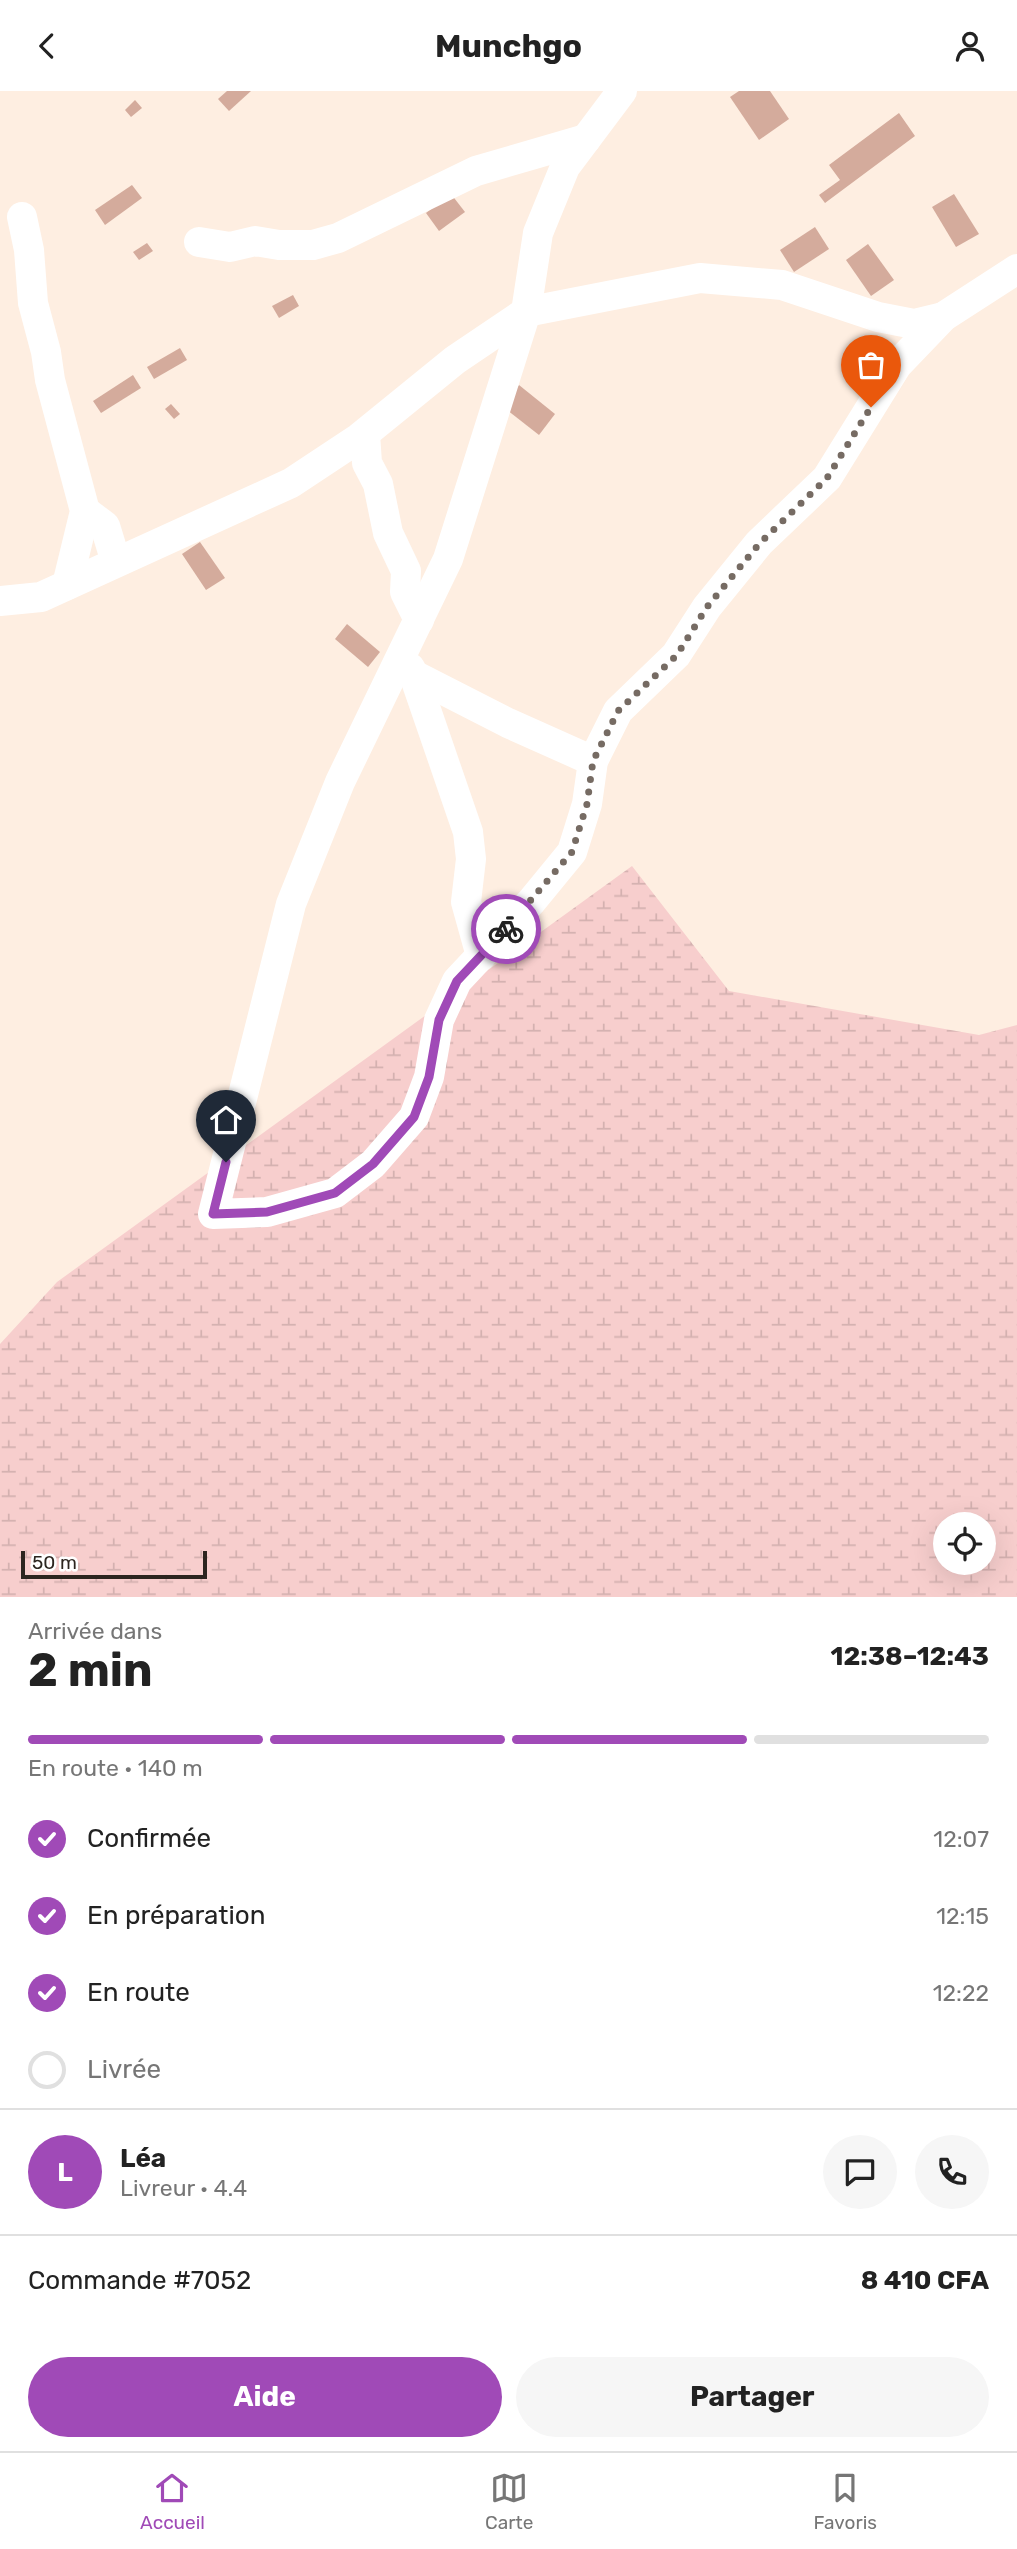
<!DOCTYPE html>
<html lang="fr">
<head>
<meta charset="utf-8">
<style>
  :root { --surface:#fff; --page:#f6f6f6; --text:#222; --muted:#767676; --line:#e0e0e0; --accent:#a04ab7 }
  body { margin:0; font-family:Rubik,sans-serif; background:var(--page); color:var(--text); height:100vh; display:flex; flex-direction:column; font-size:26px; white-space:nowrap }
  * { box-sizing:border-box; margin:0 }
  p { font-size:23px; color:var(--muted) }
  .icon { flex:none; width:38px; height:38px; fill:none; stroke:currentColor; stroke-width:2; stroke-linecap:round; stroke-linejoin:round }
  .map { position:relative; height:1506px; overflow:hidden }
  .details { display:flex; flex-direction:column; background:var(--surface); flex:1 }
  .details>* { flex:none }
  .buttons { position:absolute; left:933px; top:1421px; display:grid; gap:14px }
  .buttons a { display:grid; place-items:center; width:63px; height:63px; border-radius:50%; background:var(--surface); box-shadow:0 7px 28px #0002; font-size:35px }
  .scale { position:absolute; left:21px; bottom:18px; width:186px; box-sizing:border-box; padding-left:7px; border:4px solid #2c251f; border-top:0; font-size:19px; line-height:24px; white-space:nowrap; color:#2c251f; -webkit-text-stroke:5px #fff; paint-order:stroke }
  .pin { position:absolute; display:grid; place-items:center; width:60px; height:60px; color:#fff; margin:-72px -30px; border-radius:50% 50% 50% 0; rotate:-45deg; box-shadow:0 0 7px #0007 }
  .pin .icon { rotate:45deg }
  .courier { position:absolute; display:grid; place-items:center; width:70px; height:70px; margin:-35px; border:5px solid #a04ab7; border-radius:50%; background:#fff; color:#222; box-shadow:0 2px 9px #0007 }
  .head em { font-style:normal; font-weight:700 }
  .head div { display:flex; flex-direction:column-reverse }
  .head { display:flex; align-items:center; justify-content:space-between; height:119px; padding:0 28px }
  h1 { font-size:46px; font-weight:700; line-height:52px }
  .bar { display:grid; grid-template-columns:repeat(4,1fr); gap:10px 7px; align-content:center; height:84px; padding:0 28px }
  .bar i { height:9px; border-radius:5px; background:var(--line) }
  .bar .current { background:var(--accent) }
  .bar p { grid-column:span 4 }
  .line { display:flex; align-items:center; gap:18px; padding:0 28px; border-top:2px solid var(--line) }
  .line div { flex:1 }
  .round { display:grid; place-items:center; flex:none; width:74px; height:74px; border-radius:37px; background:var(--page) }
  ol { padding:0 28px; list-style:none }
  li { display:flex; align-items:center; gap:21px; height:77px }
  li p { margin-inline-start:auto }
  li .icon { padding:7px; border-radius:50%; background:var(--accent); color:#fff; stroke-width:4 }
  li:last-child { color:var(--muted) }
  li i { width:38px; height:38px; border:4px solid var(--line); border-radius:50% }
  .button { display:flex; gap:14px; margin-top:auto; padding:14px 28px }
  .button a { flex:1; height:80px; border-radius:42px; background:var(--accent); color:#fff; font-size:28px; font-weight:700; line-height:80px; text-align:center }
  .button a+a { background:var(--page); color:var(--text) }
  header { display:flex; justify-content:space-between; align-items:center; height:91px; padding:0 28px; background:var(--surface); font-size:32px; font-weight:700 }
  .menu { display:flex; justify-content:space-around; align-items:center; height:98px; border-top:2px solid var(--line); background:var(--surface); font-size:19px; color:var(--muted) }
  .menu a { display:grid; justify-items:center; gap:4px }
  .menu .current { color:var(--accent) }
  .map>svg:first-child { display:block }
</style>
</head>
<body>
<header><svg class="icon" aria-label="back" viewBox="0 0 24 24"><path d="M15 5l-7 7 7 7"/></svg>Munchgo<svg class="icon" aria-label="person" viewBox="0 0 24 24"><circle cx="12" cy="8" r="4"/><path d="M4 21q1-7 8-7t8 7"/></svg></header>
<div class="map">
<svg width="1017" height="1506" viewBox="0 0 1017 1506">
  <defs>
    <pattern id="wetland-marsh" width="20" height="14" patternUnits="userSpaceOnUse" patternTransform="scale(1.75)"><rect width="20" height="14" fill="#f7cecd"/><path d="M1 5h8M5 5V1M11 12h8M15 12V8" fill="none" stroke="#d4b1b0"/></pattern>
  </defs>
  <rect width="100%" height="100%" fill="#feeee1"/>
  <path fill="url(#wetland-marsh)" fill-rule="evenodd" d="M632,775l97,125 250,44 38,-10v572h-1017v-253l57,-62zM945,1433h39v39h-39z"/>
  <g fill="#d4ab9c">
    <polygon points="227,0 251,0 229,20 218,8"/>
    <polygon points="739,0 770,0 789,28 759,49 730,6"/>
    <polygon points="135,9 142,17 131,26 125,19"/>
    <polygon points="899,22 915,45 825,112 819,104 840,89 829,74"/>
    <polygon points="132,94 142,107 105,134 95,119"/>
    <polygon points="451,103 465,121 439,140 426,122"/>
    <polygon points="954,103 979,143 956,156 932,116"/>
    <polygon points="815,136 829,158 794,181 780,159"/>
    <polygon points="147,152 153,160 139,169 133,161"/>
    <polygon points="868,153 894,189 871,205 846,169"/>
    <polygon points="293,204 299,215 279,227 272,215"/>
    <polygon points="180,257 187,269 154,288 147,276"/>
    <polygon points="133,284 141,297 101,322 93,310"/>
    <polygon points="519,294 555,323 539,344 502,315"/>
    <polygon points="171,313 180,323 174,328 165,318"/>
    <polygon points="200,451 225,487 206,499 182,463"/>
    <polygon points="347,533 380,561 368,576 335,548"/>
  </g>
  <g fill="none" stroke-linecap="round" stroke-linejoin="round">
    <g stroke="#fff" stroke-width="30">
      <polyline points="622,0 565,76 538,142 526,221 448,468 340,691 291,813 213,1123 267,1121 335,1102 373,1073 414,1026 429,986 439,929 457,890 531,811 572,761 587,713 593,670 618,620 676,564 707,516 759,452 827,387 897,274 943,226 1017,178"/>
      <polyline points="22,126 29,159 33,212 46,261 50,289 85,420 67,494"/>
      <polyline points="199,151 230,156 255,150 279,154 313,154 338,147 476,80 586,48"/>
      <polyline points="365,343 367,372 378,393 388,442 406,480 405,501 419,529"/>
      <polyline points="85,420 105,435 116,471"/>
      <polyline points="0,510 41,506 291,392 359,347 455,269 526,221 700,187 782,194 878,226 914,233 943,226"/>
      <polyline points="410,577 414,584 508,632 593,670"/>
      <polyline points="414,584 468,741 471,768 466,811 481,865"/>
    </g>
  </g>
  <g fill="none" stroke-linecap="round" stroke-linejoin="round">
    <polyline stroke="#766b63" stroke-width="7" stroke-dasharray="0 12.6" points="506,838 572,761 587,713 593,670 618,620 677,564 707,516 759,453 827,387 871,316"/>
    <polyline stroke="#a04ab7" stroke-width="9" points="226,1071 213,1123 267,1121 335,1102 373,1073 414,1026 429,986 439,929 457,890 506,838"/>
  </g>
</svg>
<div class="buttons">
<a><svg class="icon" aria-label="locate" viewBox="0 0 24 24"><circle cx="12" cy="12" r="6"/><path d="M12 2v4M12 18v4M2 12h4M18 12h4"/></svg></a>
</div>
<div class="scale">50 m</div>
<div class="pin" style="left:871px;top:316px;background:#ea580c"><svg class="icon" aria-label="bag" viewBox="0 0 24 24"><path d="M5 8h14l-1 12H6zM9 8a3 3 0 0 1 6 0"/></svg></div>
<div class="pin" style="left:226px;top:1071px;background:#1f2937"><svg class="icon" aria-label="home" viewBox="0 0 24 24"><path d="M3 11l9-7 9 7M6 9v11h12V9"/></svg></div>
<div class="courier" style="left:506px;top:838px"><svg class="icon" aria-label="bike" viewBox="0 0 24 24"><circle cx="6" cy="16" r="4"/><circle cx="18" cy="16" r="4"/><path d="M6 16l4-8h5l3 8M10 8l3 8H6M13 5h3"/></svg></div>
</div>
<section class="details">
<div class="head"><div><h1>2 min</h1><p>Arrivée dans</p></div><em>12:38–12:43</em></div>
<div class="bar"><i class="current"></i><i class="current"></i><i class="current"></i><i></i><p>En route · 140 m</p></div>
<ol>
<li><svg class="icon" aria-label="check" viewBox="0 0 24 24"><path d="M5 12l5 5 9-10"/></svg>Confirmée<p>12:07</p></li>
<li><svg class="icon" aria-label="check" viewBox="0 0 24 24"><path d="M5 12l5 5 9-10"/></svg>En préparation<p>12:15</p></li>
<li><svg class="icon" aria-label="check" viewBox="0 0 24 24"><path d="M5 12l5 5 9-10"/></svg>En route<p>12:22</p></li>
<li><i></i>Livrée</li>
</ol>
<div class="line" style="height:126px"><b class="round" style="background:var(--accent);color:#fff">L</b><div><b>Léa</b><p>Livreur · 4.4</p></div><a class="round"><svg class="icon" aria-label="chat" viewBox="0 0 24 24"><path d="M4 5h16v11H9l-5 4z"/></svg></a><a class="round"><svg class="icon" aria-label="phone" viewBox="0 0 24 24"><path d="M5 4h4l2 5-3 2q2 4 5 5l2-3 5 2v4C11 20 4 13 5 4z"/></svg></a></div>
<div class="line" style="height:91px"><div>Commande #7052</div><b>8 410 CFA</b></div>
<div class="button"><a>Aide</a><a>Partager</a></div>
</section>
<nav class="menu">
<a class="current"><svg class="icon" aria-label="home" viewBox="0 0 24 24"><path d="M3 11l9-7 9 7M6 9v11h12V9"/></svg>Accueil</a>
<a><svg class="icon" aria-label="map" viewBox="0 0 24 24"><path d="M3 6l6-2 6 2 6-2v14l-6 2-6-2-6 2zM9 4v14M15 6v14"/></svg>Carte</a>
<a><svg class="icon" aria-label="saved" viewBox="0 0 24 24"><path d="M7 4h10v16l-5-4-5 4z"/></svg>Favoris</a>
</nav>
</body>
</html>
